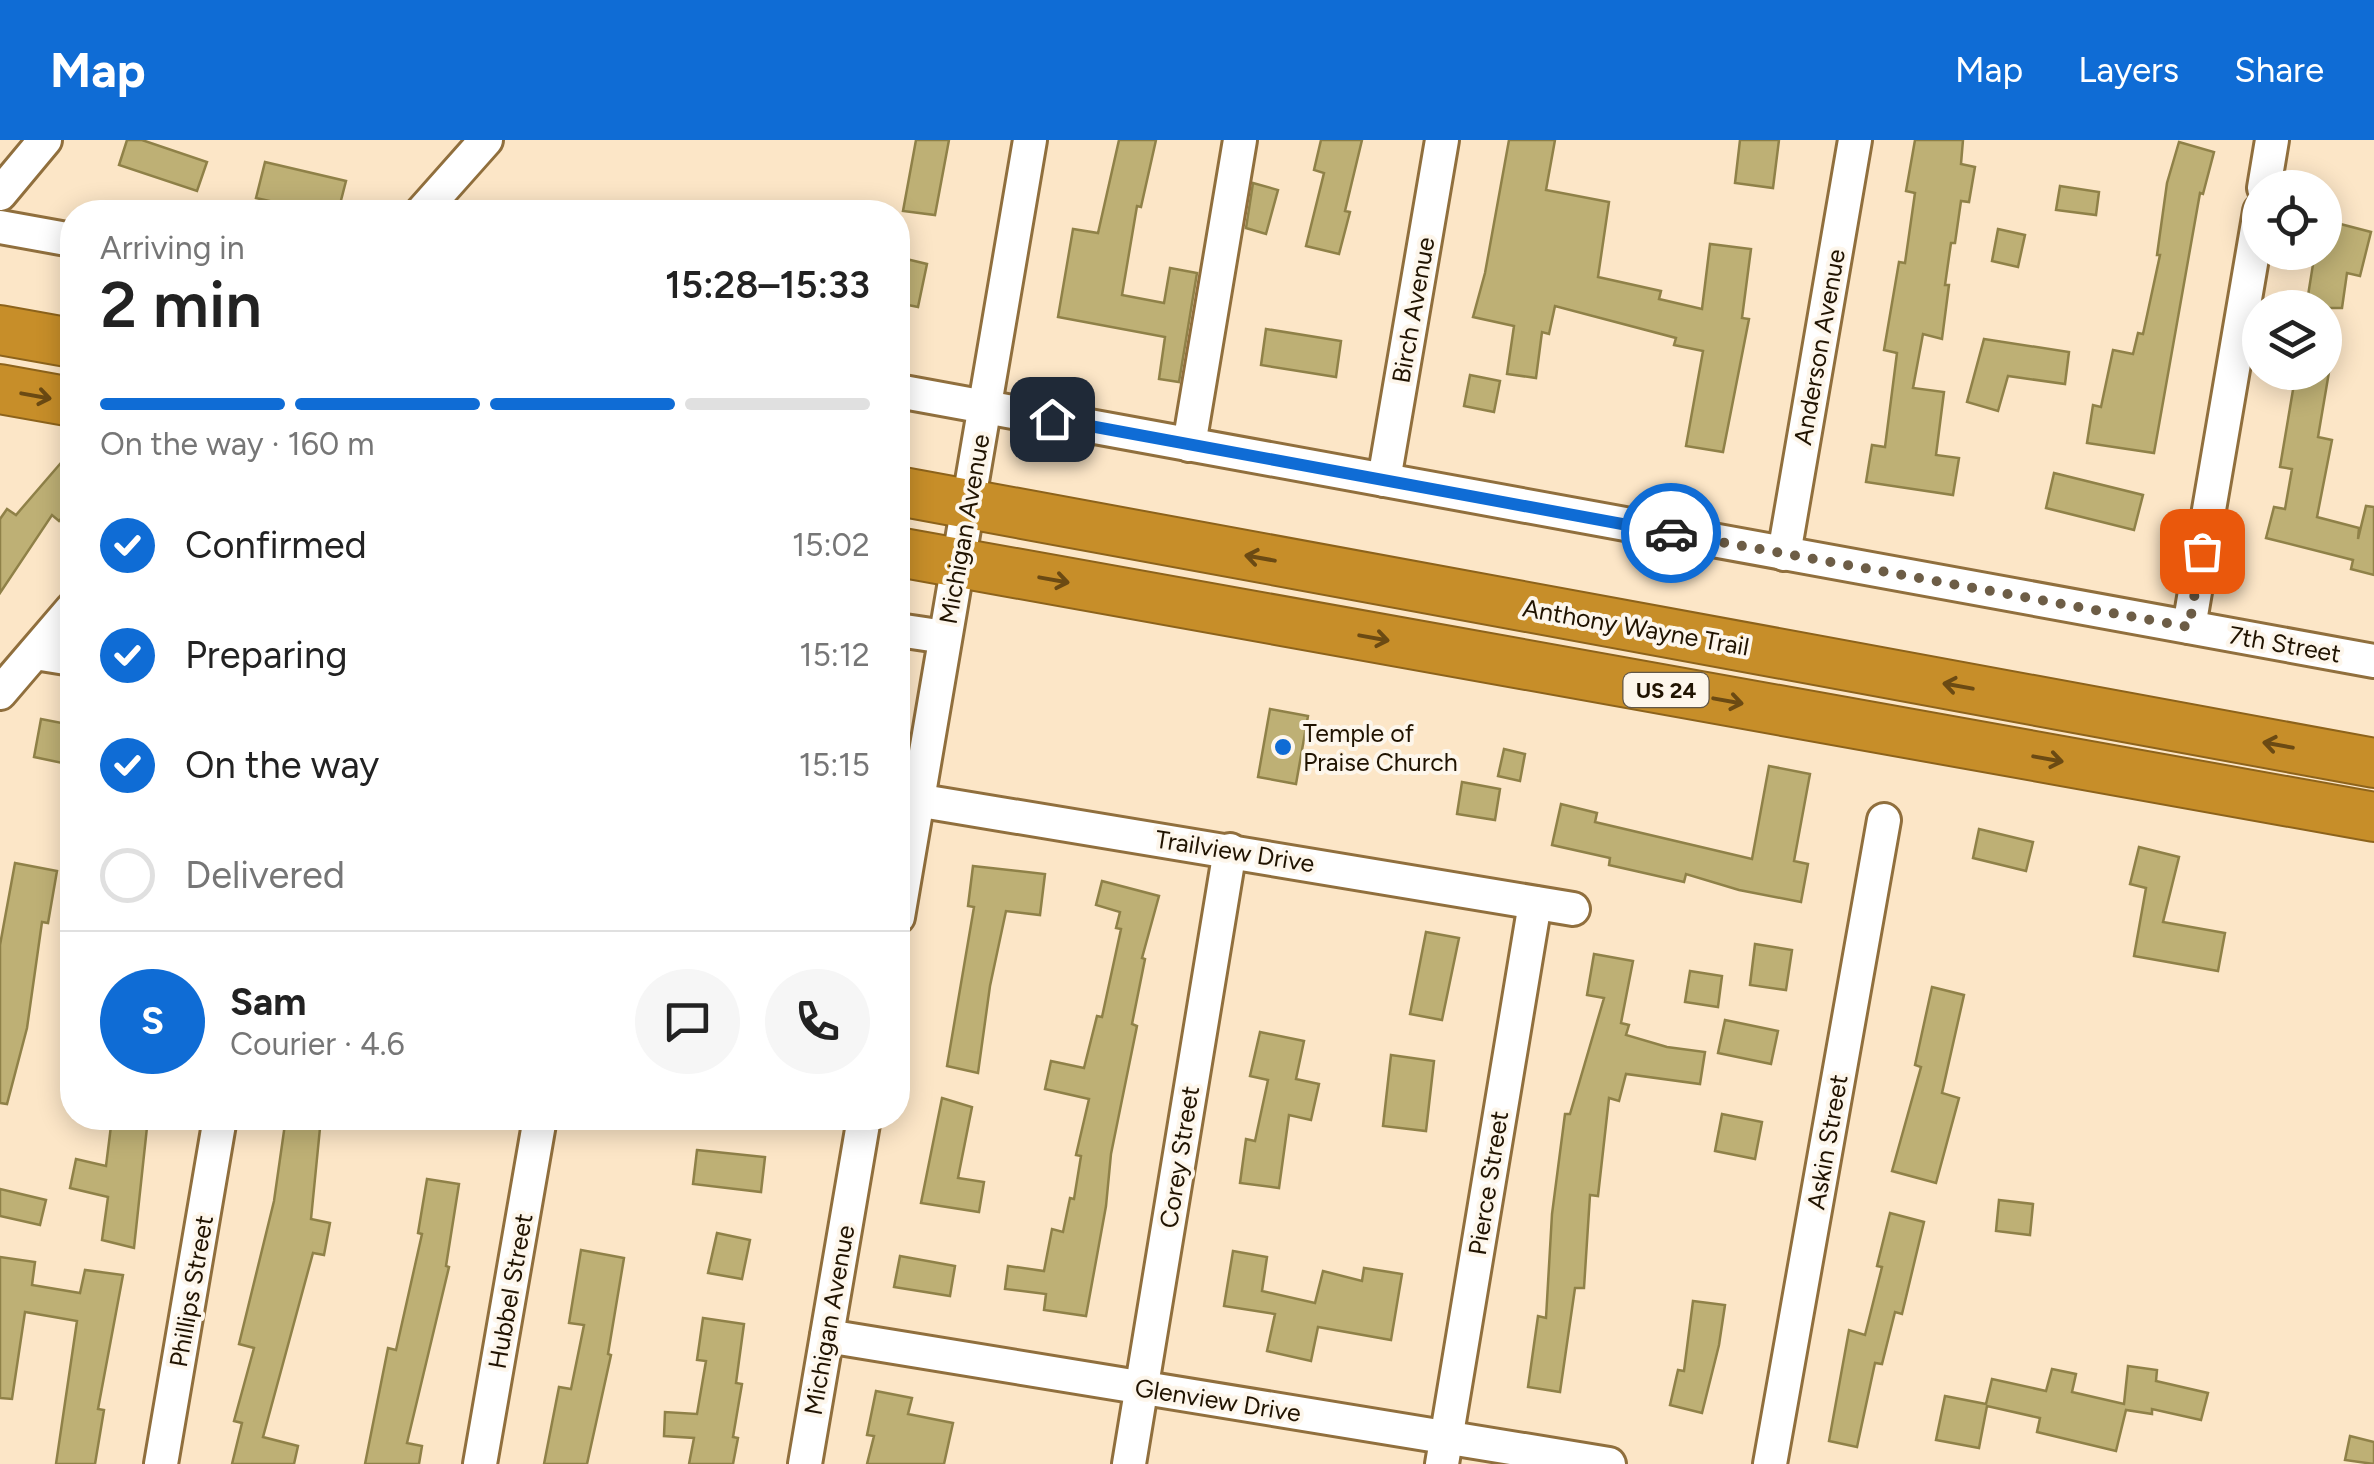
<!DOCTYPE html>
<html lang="en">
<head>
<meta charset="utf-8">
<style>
  :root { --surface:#fff; --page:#f6f6f6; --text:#222; --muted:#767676; --line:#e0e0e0; --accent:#0f6cd5 }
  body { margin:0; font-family:Figtree,sans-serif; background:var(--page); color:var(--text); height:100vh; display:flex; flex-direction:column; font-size:38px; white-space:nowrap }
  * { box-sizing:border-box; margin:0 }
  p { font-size:32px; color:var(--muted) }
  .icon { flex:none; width:55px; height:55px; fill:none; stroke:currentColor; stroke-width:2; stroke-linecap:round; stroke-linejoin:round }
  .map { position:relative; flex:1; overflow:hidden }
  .sheet { position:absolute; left:60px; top:60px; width:850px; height:930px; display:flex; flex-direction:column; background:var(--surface); border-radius:40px; box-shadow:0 5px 25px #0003 }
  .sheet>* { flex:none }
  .fabs { position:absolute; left:2242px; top:30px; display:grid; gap:20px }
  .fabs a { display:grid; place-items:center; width:100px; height:100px; border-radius:50%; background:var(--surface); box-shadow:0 5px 25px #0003; font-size:50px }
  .pin { position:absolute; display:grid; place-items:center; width:85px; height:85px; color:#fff; margin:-42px; border-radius:20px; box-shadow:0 5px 15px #0006 }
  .courier { position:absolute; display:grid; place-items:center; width:100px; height:100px; margin:-50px; border:8px solid #0f6cd5; border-radius:50%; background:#fff; color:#222; box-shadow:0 2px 12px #0007 }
  .head em { font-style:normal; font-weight:600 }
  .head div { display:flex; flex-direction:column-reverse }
  .head { display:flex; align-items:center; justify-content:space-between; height:170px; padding:0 40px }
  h1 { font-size:65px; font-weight:600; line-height:75px }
  .bar { display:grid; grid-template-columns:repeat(4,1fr); gap:15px 10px; align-content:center; height:120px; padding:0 40px }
  .bar i { height:12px; border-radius:8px; background:var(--line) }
  .bar .selected { background:var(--accent) }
  .bar p { grid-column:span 4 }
  .line { display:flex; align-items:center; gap:25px; padding:0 40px; border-top:2px solid var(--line) }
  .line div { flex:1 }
  .round { display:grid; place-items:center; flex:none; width:105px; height:105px; border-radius:52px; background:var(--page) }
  ol { padding:0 40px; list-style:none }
  li { display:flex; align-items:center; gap:30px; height:110px }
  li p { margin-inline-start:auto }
  li .icon { padding:10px; border-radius:50%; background:var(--accent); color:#fff; stroke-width:4 }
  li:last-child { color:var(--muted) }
  li i { width:55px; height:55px; border:5px solid var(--line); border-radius:50% }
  header { display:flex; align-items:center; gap:60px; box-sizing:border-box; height:140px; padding:0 50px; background:var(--accent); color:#fff }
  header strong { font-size:48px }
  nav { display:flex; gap:55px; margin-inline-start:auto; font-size:35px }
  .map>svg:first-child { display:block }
</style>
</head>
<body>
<header>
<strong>Map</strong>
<nav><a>Map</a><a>Layers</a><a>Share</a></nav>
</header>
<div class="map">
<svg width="2374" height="1324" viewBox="0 0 2374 1324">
  <rect width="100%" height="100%" fill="#fce6c7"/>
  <g fill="#beb075" stroke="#8f8148" stroke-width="2.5">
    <polygon points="127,0 142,0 207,22 197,51 119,25"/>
    <polygon points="916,0 949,0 935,75 903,71"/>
    <polygon points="1119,0 1156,0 1141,67 1137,66 1122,155 1164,163 1170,128 1197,133 1179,242 1159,239 1165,197 1058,177 1073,89 1098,93"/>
    <polygon points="1321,0 1362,0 1345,71 1350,72 1339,114 1306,106 1324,33 1314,30"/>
    <polygon points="1509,0 1555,0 1546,50 1609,62 1598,137 1661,151 1659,159 1702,169 1710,104 1751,109 1742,178 1749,179 1723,312 1686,306 1703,211 1674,205 1676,198 1555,166 1549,194 1542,192 1536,238 1507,234 1514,186 1473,177 1485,133"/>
    <polygon points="1740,0 1779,0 1773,48 1735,43"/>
    <polygon points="1915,0 1963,0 1961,24 1975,27 1969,62 1961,61 1955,103 1951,103 1945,145 1949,145 1942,199 1923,194 1913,248 1944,252 1936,315 1959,318 1953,355 1866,342 1872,305 1885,307 1897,213 1884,210 1899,122 1905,123 1915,53 1906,51"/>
    <polygon points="2179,2 2214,12 2203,54 2200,53 2154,313 2087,303 2093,265 2101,267 2113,210 2133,214 2138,193 2143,194 2160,115 2157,115 2167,43"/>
    <polygon points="265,22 346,41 338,72 318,72 256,58"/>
    <polygon points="1253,43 1278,50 1266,94 1246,88"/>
    <polygon points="2060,46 2099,52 2096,75 2056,70"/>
    <polygon points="2325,80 2371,92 2360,136 2347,133 2342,168 2306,168 2315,112 2325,112"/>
    <polygon points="1998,89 2025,95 2018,127 1992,121"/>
    <polygon points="898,117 927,124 918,167 898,163"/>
    <polygon points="1266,189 1341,201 1336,237 1261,225"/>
    <polygon points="1984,199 2069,212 2065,244 2008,236 1998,271 1967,262"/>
    <polygon points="2296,232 2329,232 2318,297 2332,300 2317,377 2359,388 2358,399 2366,366 2374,367 2374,435 2351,429 2353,420 2266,398 2274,367 2285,369 2292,329 2280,327"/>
    <polygon points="1470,235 1500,241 1494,272 1464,266"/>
    <polygon points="72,310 72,366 59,381 52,375 0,453 0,379 7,369 16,375"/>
    <polygon points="2054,333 2143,355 2134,390 2046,368"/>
    <polygon points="1270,569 1308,576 1296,644 1258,637"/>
    <polygon points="41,579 72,585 72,625 34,617"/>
    <polygon points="1504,609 1525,614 1520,641 1498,636"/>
    <polygon points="1769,626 1810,634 1794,721 1808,724 1801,762 1739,750 1686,734 1684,742 1609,725 1610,718 1552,705 1561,664 1597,673 1595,682 1752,719"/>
    <polygon points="1462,642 1500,649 1495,680 1457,674"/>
    <polygon points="1979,689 2033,702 2026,731 1973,718"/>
    <polygon points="2139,707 2179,717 2163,782 2225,793 2218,831 2134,816 2146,748 2130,744"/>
    <polygon points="15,723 57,731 48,783 42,782 27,888 7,964 0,963 0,805"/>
    <polygon points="973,726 1045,734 1040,775 1006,771 990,846 978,933 947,926 974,767 968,766"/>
    <polygon points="1102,741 1159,756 1142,818 1145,819 1132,884 1137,886 1111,1014 1106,1066 1086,1176 1044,1170 1046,1154 1005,1149 1008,1126 1044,1131 1052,1089 1063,1092 1070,1058 1074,1059 1081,1016 1076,1015 1089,959 1045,949 1051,921 1084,928 1097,876 1102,877 1121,789 1116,788 1120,772 1096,765"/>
    <polygon points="1426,792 1459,798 1442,880 1410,874"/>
    <polygon points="1755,804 1792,810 1786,850 1750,845"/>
    <polygon points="1594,814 1633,821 1621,883 1629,885 1626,895 1667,907 1705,912 1700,944 1626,934 1619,961 1609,958 1598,1056 1590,1055 1584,1148 1575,1148 1560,1252 1528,1247 1538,1176 1546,1178 1552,1074 1565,974 1570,974 1604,858 1587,855"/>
    <polygon points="1690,831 1722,836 1718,867 1685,862"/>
    <polygon points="1932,847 1964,855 1942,953 1959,958 1936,1043 1892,1031 1921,927 1915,925"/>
    <polygon points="1725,880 1778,891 1771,924 1718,913"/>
    <polygon points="1260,892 1304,901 1296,939 1319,944 1311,980 1289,975 1279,1048 1240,1043 1246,999 1255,1001 1268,940 1250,936"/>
    <polygon points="1391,915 1434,921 1426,991 1383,986"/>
    <polygon points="942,958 972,967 958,1038 984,1042 979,1072 921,1063"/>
    <polygon points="1722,974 1762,982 1755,1019 1715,1011"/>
    <polygon points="112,978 148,978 134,1108 102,1100 108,1057 70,1048 76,1019 106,1026"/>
    <polygon points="285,984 320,988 311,1079 330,1083 324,1115 313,1113 263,1297 298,1306 294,1324 232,1324 242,1283 234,1281 254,1208 239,1204 274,1061"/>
    <polygon points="697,1010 765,1017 761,1052 693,1044"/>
    <polygon points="427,1039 459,1044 446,1126 449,1127 407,1303 422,1306 419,1324 365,1324 388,1208 396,1210 422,1094 418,1093"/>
    <polygon points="0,1049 46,1060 40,1085 0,1076"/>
    <polygon points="1999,1060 2033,1064 2030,1095 1996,1091"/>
    <polygon points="1890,1073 1924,1082 1902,1174 1895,1172 1882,1224 1875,1223 1857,1307 1829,1301 1849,1190 1865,1195 1882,1127 1877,1126"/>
    <polygon points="717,1093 750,1100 742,1139 708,1133"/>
    <polygon points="581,1110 624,1118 608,1214 611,1215 587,1324 544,1324 559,1247 571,1249 584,1185 569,1183"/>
    <polygon points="1233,1111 1267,1117 1262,1151 1315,1163 1323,1131 1362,1141 1364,1128 1402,1134 1391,1200 1318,1187 1311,1221 1267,1211 1275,1174 1224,1166"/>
    <polygon points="900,1116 955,1126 950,1156 894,1147"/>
    <polygon points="0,1117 35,1122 32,1145 80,1153 85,1130 123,1135 98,1269 104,1270 95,1324 56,1324 77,1181 25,1172 12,1259 0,1258"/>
    <polygon points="1693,1161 1725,1165 1719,1205 1702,1273 1670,1265 1678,1230 1684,1231"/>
    <polygon points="703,1178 744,1184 736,1243 742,1244 733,1297 738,1298 733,1324 689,1324 694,1298 664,1296 665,1272 697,1274 706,1221 697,1220"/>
    <polygon points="2128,1226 2157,1230 2156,1241 2208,1253 2201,1280 2152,1269 2152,1274 2126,1270 2116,1311 2037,1292 2040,1278 1987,1266 1979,1308 1936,1300 1945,1256 1986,1264 1992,1239 2046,1251 2052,1229 2076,1234 2072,1252 2124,1264"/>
    <polygon points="876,1251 912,1258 908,1274 953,1283 944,1324 867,1324 874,1296 867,1295"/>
    <polygon points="2350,1296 2374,1302 2374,1324 2345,1320"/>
  </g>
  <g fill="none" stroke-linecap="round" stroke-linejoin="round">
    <g stroke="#906f3d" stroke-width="38">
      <g id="minor">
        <polyline points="2264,48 2272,0"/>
        <polyline points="0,54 45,0"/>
        <polyline points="422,72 486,0"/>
        <polyline points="0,87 72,100"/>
        <polyline points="898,251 2374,521"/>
        <polyline points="1189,305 1240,0"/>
        <polyline points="1384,340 1442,0"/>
        <polyline points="1784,414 1855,0"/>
        <polyline points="2189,487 2260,71"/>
        <polyline points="898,490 945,497"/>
        <polyline points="35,513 72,519"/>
        <polyline points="0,553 72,469"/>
        <polyline points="898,657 1573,769"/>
        <polyline points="898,777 1030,0"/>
        <polyline points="827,1196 1609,1324"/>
        <polyline points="161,1324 220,978"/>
        <polyline points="480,1324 540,978"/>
        <polyline points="805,1324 864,978"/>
        <polyline points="1129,1324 1230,710"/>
        <polyline points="1442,1324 1535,763"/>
        <polyline points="1770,1324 1884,680"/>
      </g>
    </g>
    <g stroke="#8d631b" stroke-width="52">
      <g id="highway">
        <polyline points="0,190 72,203"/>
        <polyline points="0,249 72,262"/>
        <polyline points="898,351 2374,623"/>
        <polyline points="898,412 2374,677"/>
      </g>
    </g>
    <use href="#minor" stroke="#fff" stroke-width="32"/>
    <use href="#highway" stroke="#c78e29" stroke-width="48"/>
  </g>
  <defs><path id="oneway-shaft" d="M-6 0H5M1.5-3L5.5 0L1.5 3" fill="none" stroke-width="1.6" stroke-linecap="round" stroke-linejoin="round" transform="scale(2.5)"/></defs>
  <g stroke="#6b4a13">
    <use href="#oneway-shaft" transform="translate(36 256) rotate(10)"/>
    <use href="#oneway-shaft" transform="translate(1260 418) rotate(-170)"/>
    <use href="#oneway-shaft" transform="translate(1054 440) rotate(10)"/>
    <use href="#oneway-shaft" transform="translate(1374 498) rotate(10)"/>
    <use href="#oneway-shaft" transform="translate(1958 546) rotate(-170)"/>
    <use href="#oneway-shaft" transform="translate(1728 561) rotate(10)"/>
    <use href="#oneway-shaft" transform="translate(2278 605) rotate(-170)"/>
    <use href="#oneway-shaft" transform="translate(2048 619) rotate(10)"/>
  </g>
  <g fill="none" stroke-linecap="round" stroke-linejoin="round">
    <polyline stroke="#6d5d46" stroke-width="10" stroke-dasharray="0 18" points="1671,393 2189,487 2202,411"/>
    <polyline stroke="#0f6cd5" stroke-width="12" points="1052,279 1671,393"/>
  </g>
  <circle fill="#0f6cd5" stroke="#fdf6eb" stroke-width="4" cx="1283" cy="607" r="10"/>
  <g text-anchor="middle" stroke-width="8" stroke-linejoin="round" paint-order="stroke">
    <rect fill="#fdf6eb" stroke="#625747" stroke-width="2.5" x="1623.5" y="533" width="85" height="34" rx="8"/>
    <g font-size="22" font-weight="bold" fill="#201301">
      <text x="1666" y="558">US 24</text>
    </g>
    <g font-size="25" fill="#201301" stroke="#fdf6eb">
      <text transform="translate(1413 170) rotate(-80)" y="9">Birch Avenue</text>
      <text transform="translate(1819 207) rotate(-80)" y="9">Anderson Avenue</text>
      <text transform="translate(964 389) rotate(-80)" y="9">Michigan Avenue</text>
      <text transform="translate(1636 487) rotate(10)" y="9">Anthony Wayne Trail</text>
      <text transform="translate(2285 504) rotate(10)" y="9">7th Street</text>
      <text transform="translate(1235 711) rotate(9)" y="9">Trailview Drive</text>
      <text transform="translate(1827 1002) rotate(-80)" y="9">Askin Street</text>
      <text transform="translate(1179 1017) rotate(-81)" y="9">Corey Street</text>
      <text transform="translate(1488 1043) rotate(-81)" y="9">Pierce Street</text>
      <text transform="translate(191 1151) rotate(-80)" y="9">Phillips Street</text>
      <text transform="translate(510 1151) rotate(-80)" y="9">Hubbel Street</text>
      <text transform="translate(829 1180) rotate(-80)" y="9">Michigan Avenue</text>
      <text transform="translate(1218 1260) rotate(9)" y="9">Glenview Drive</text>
    </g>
    <g font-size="25" fill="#201301" stroke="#fdf6eb" text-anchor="start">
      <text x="1303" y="602">Temple of<tspan x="1303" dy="29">Praise Church</tspan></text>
    </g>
  </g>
</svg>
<div class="fabs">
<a><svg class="icon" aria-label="locate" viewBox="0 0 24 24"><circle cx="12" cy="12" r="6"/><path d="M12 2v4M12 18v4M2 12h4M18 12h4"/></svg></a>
<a><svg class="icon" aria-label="layers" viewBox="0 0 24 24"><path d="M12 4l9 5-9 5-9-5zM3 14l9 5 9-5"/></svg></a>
</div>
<div class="pin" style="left:2202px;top:411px;background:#ea580c"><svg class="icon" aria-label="bag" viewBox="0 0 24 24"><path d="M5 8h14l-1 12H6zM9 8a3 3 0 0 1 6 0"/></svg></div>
<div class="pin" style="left:1052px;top:279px;background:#1f2937"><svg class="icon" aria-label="home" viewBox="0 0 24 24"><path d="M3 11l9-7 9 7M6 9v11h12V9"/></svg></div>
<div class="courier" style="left:1671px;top:393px"><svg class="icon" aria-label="car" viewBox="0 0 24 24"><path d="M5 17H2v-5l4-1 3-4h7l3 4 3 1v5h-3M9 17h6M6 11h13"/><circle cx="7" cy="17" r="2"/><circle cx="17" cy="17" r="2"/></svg></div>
<section class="sheet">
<div class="head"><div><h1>2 min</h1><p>Arriving in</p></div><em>15:28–15:33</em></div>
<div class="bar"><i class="selected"></i><i class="selected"></i><i class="selected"></i><i></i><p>On the way · 160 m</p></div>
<ol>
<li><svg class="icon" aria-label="check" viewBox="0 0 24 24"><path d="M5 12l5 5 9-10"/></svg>Confirmed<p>15:02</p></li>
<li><svg class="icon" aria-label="check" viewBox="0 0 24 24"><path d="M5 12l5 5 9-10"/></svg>Preparing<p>15:12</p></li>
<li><svg class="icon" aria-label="check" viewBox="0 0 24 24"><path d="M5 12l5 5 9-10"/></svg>On the way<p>15:15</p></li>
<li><i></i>Delivered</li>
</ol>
<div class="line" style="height:180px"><b class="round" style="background:var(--accent);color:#fff">S</b><div><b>Sam</b><p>Courier · 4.6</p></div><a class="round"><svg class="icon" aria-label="chat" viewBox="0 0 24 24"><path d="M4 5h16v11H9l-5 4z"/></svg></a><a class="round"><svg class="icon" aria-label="phone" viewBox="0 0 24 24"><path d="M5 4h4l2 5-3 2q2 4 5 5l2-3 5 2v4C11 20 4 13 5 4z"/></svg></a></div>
</section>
</div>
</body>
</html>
